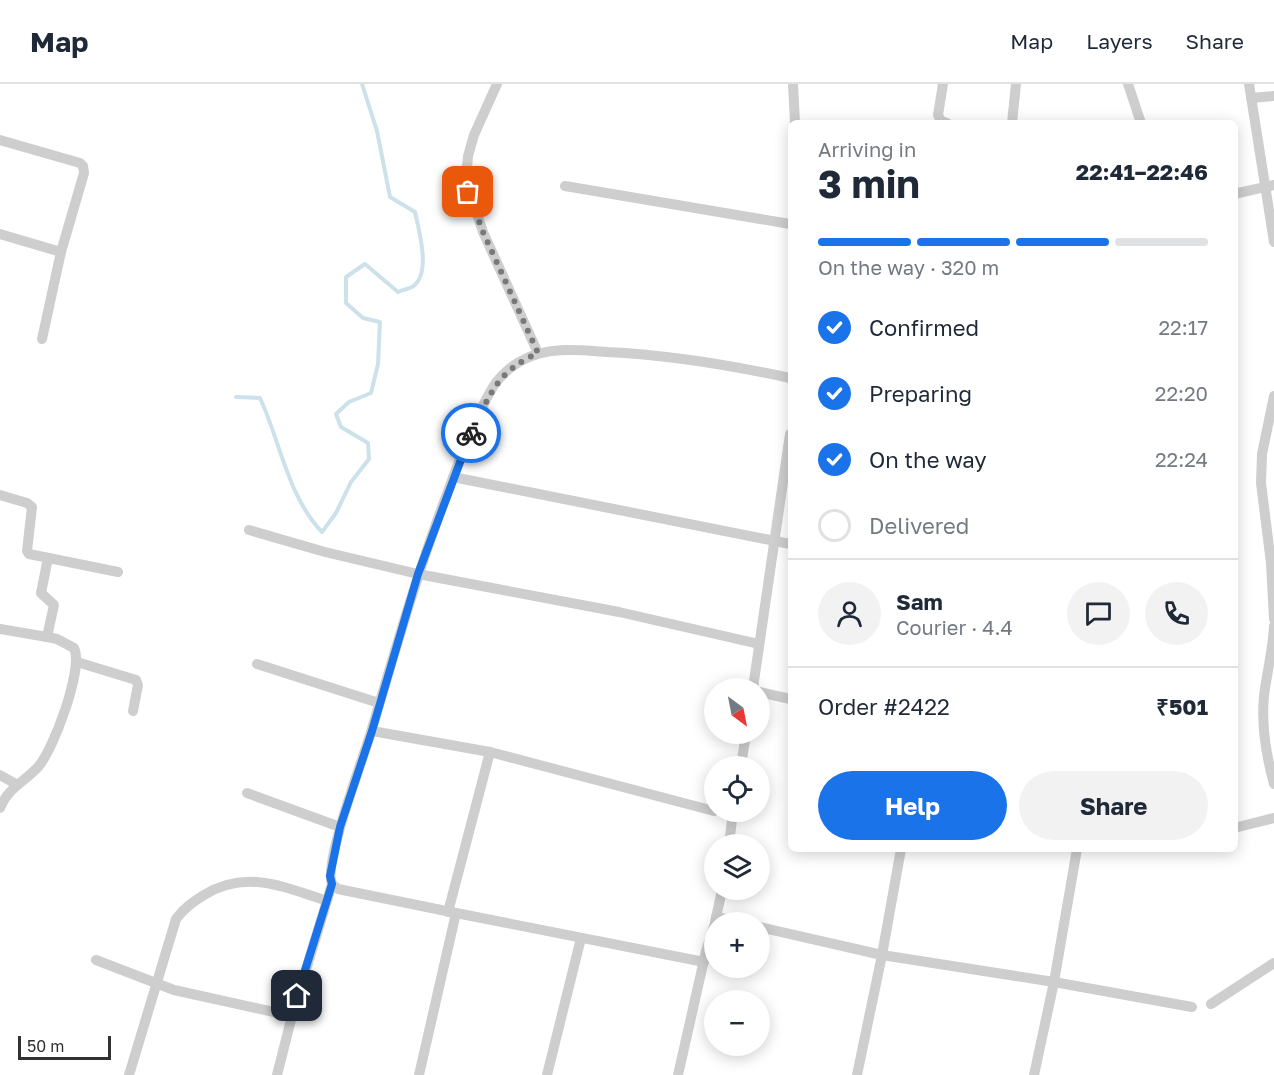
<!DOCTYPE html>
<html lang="en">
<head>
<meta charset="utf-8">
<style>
  :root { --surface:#fff; --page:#f2f2f3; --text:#1f2937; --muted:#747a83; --line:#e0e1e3; --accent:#1a73e8 }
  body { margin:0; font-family:"Golos Text",sans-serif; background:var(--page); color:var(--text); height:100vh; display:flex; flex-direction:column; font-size:22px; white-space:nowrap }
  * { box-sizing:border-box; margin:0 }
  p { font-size:20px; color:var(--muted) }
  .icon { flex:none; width:33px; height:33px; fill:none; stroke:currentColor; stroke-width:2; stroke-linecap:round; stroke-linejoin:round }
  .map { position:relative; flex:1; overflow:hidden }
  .sheet { position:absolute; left:788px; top:36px; width:450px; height:732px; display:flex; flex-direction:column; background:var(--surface); border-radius:9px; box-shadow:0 3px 15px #0003 }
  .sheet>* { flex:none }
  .needle { width:39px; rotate:148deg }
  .tools { position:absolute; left:704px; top:594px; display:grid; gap:12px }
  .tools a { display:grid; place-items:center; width:66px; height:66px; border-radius:50%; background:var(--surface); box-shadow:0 3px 15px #0003; font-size:30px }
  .scale { position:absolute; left:18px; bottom:15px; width:93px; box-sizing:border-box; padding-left:6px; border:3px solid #313131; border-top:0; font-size:16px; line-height:21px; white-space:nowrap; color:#313131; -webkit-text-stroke:4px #fff; paint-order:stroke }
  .pin { position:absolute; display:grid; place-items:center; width:51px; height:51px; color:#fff; margin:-26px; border-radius:12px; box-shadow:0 3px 9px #0006 }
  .courier { position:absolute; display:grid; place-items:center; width:60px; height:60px; margin:-30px; border:4px solid #1a73e8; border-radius:50%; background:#fff; color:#222; box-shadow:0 2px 8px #0007 }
  .summary em { font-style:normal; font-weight:700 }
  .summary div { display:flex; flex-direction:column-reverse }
  .summary { display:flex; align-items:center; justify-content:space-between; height:102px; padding:0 30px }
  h1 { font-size:39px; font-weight:700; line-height:45px }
  .bar { display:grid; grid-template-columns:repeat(4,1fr); gap:9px 6px; align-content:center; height:72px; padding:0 30px }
  .bar i { height:8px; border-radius:4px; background:var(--line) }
  .bar .selected { background:var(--accent) }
  .bar p { grid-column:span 4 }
  .line { display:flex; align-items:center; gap:15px; padding:0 30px; border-top:2px solid var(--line) }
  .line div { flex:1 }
  .round { display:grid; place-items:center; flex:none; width:63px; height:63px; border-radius:32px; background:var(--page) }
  ol { padding:0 30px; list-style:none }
  li { display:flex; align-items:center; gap:18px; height:66px }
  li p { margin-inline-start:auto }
  li .icon { padding:6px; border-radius:50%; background:var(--accent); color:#fff; stroke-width:4 }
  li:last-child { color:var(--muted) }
  li i { width:33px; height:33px; border:3px solid var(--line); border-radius:50% }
  .button { display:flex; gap:12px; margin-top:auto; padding:12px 30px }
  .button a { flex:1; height:69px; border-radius:36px; background:var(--accent); color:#fff; font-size:24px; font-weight:700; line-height:69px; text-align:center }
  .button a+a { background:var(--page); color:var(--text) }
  header { display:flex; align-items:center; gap:36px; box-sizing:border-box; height:84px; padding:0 30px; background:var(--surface); border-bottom:2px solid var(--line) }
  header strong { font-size:28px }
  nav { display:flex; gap:33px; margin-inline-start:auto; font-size:21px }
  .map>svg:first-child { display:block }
</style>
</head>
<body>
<header>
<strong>Map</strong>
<nav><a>Map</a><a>Layers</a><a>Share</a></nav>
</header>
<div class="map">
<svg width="1274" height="991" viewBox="0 0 1274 991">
  <rect width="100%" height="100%" fill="#fff"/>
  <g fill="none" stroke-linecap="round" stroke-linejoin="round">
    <path stroke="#cde1eb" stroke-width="4" d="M236,313l24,1c20,43 28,99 62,134l14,-19 15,-31 18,-23 -1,-16 -27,-16 -5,-13 13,-12 22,-9 7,-29 2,-42 -17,-4 -17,-15v-26l19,-13 33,28c4,-2 10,-3 14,-5 20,-12 7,-56 3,-75l-25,-15 -13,-66 -15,-47"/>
    <g stroke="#cecece" stroke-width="10">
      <polyline points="497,0 474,51 468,72 466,97 483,148 538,269"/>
      <polyline points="793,0 795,39"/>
      <polyline points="943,0 938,31 941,37 947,39"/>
      <polyline points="1128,0 1141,39"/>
      <polyline points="1249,0 1274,158"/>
      <polyline points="1251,14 1274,12"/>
      <polyline points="1012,39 1016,0"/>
      <polyline points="0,56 80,79 83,82 84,89 61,168"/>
      <polyline points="565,102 790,140"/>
      <polyline points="1234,110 1274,101"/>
      <polyline points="0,150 61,168 42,255"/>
      <polyline points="1274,312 1262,370 1261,399 1271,479 1274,535"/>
      <polyline points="453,393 790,460"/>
      <polyline points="0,411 27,419 32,423 27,467 29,470 118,488"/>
      <polyline points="249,446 325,468 418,490 619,528 759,560"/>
      <path d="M1274,542c-1,23 -7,46 -10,70 -3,31 2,59 10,88"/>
      <path d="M0,545l47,8 10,2 17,9c10,20 -21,103 -36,119 -14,15 -30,21 -38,41"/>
      <polyline points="47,553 54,521 41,509 48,474"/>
      <polyline points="77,578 136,596 138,601 133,627"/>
      <polyline points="257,580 379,619"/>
      <polyline points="753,604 790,350"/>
      <polyline points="759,608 790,615"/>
      <polyline points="372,647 490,668 714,727"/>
      <polyline points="741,682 746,650"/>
      <polyline points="0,691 16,700"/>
      <polyline points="247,709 340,743"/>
      <polyline points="1234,744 1274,734"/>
      <polyline points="729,760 733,728"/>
      <polyline points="448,828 490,668"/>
      <polyline points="456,829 704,878"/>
      <polyline points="716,833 739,838"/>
      <polyline points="715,838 722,806"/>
      <polyline points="759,843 882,871 1054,898 1192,923"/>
      <polyline points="96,876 174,906 292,932"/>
      <polyline points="1211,920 1274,879"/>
      <path d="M129,991l47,-156c8,-11 17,-17 28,-24 42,-26 79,-8 121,5"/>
      <polyline points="277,991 292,932 332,800"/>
      <path d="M419,991l37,-162 -118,-24 -6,-5c-9,-20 31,-125 39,-152 24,-81 47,-162 77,-241 13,-35 26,-72 45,-104 6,-10 19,-22 30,-27 25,-14 56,-10 84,-8 62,3 123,13 183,26"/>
      <polyline points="547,991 581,854"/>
      <polyline points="678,991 706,867 714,842"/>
      <polyline points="857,991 882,871 901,765"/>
      <polyline points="1034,991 1054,898 1077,765"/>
    </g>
  </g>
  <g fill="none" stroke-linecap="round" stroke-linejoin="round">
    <path stroke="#797979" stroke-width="6" stroke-dasharray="0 10.8" d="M468,108l15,40 55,121c-42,19 -48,42 -67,80"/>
    <polyline stroke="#1a73e8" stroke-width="8" points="297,912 332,800 330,792 340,743 372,647 418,490 471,349"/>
  </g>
</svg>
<div class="tools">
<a><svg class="needle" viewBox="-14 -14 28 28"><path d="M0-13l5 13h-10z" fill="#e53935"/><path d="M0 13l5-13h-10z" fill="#747a83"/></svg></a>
<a><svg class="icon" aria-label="locate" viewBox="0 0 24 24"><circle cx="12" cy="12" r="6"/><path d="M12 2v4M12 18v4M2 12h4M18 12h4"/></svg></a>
<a><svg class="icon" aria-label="layers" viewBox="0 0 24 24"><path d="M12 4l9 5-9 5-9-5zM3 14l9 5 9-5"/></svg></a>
<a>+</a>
<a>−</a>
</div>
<div class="scale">50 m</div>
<div class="pin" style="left:468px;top:108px;background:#ea580c"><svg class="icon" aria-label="bag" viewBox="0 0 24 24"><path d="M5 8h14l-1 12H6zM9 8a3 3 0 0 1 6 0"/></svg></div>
<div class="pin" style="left:297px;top:912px;background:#1f2937"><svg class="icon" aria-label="home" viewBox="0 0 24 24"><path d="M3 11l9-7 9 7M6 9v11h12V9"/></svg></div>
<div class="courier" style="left:471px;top:349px"><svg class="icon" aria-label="bike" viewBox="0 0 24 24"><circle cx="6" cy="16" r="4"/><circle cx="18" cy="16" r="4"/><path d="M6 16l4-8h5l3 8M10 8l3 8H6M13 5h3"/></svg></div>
<section class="sheet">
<div class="summary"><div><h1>3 min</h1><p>Arriving in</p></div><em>22:41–22:46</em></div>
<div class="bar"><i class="selected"></i><i class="selected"></i><i class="selected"></i><i></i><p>On the way · 320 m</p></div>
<ol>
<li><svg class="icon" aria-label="check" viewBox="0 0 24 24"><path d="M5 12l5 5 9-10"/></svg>Confirmed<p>22:17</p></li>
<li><svg class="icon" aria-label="check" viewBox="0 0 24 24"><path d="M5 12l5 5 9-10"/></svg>Preparing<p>22:20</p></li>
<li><svg class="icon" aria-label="check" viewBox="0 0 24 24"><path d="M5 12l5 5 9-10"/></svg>On the way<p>22:24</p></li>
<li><i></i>Delivered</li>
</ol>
<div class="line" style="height:108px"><a class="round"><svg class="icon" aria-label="person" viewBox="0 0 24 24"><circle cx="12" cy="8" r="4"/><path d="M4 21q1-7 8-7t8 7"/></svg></a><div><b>Sam</b><p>Courier · 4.4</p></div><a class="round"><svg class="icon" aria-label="chat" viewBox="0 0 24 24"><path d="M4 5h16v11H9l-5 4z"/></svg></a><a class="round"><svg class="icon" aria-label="phone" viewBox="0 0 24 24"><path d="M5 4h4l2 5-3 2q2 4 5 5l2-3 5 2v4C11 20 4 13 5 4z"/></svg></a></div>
<div class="line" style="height:78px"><div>Order #2422</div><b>₹501</b></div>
<div class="button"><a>Help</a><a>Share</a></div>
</section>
</div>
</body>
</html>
